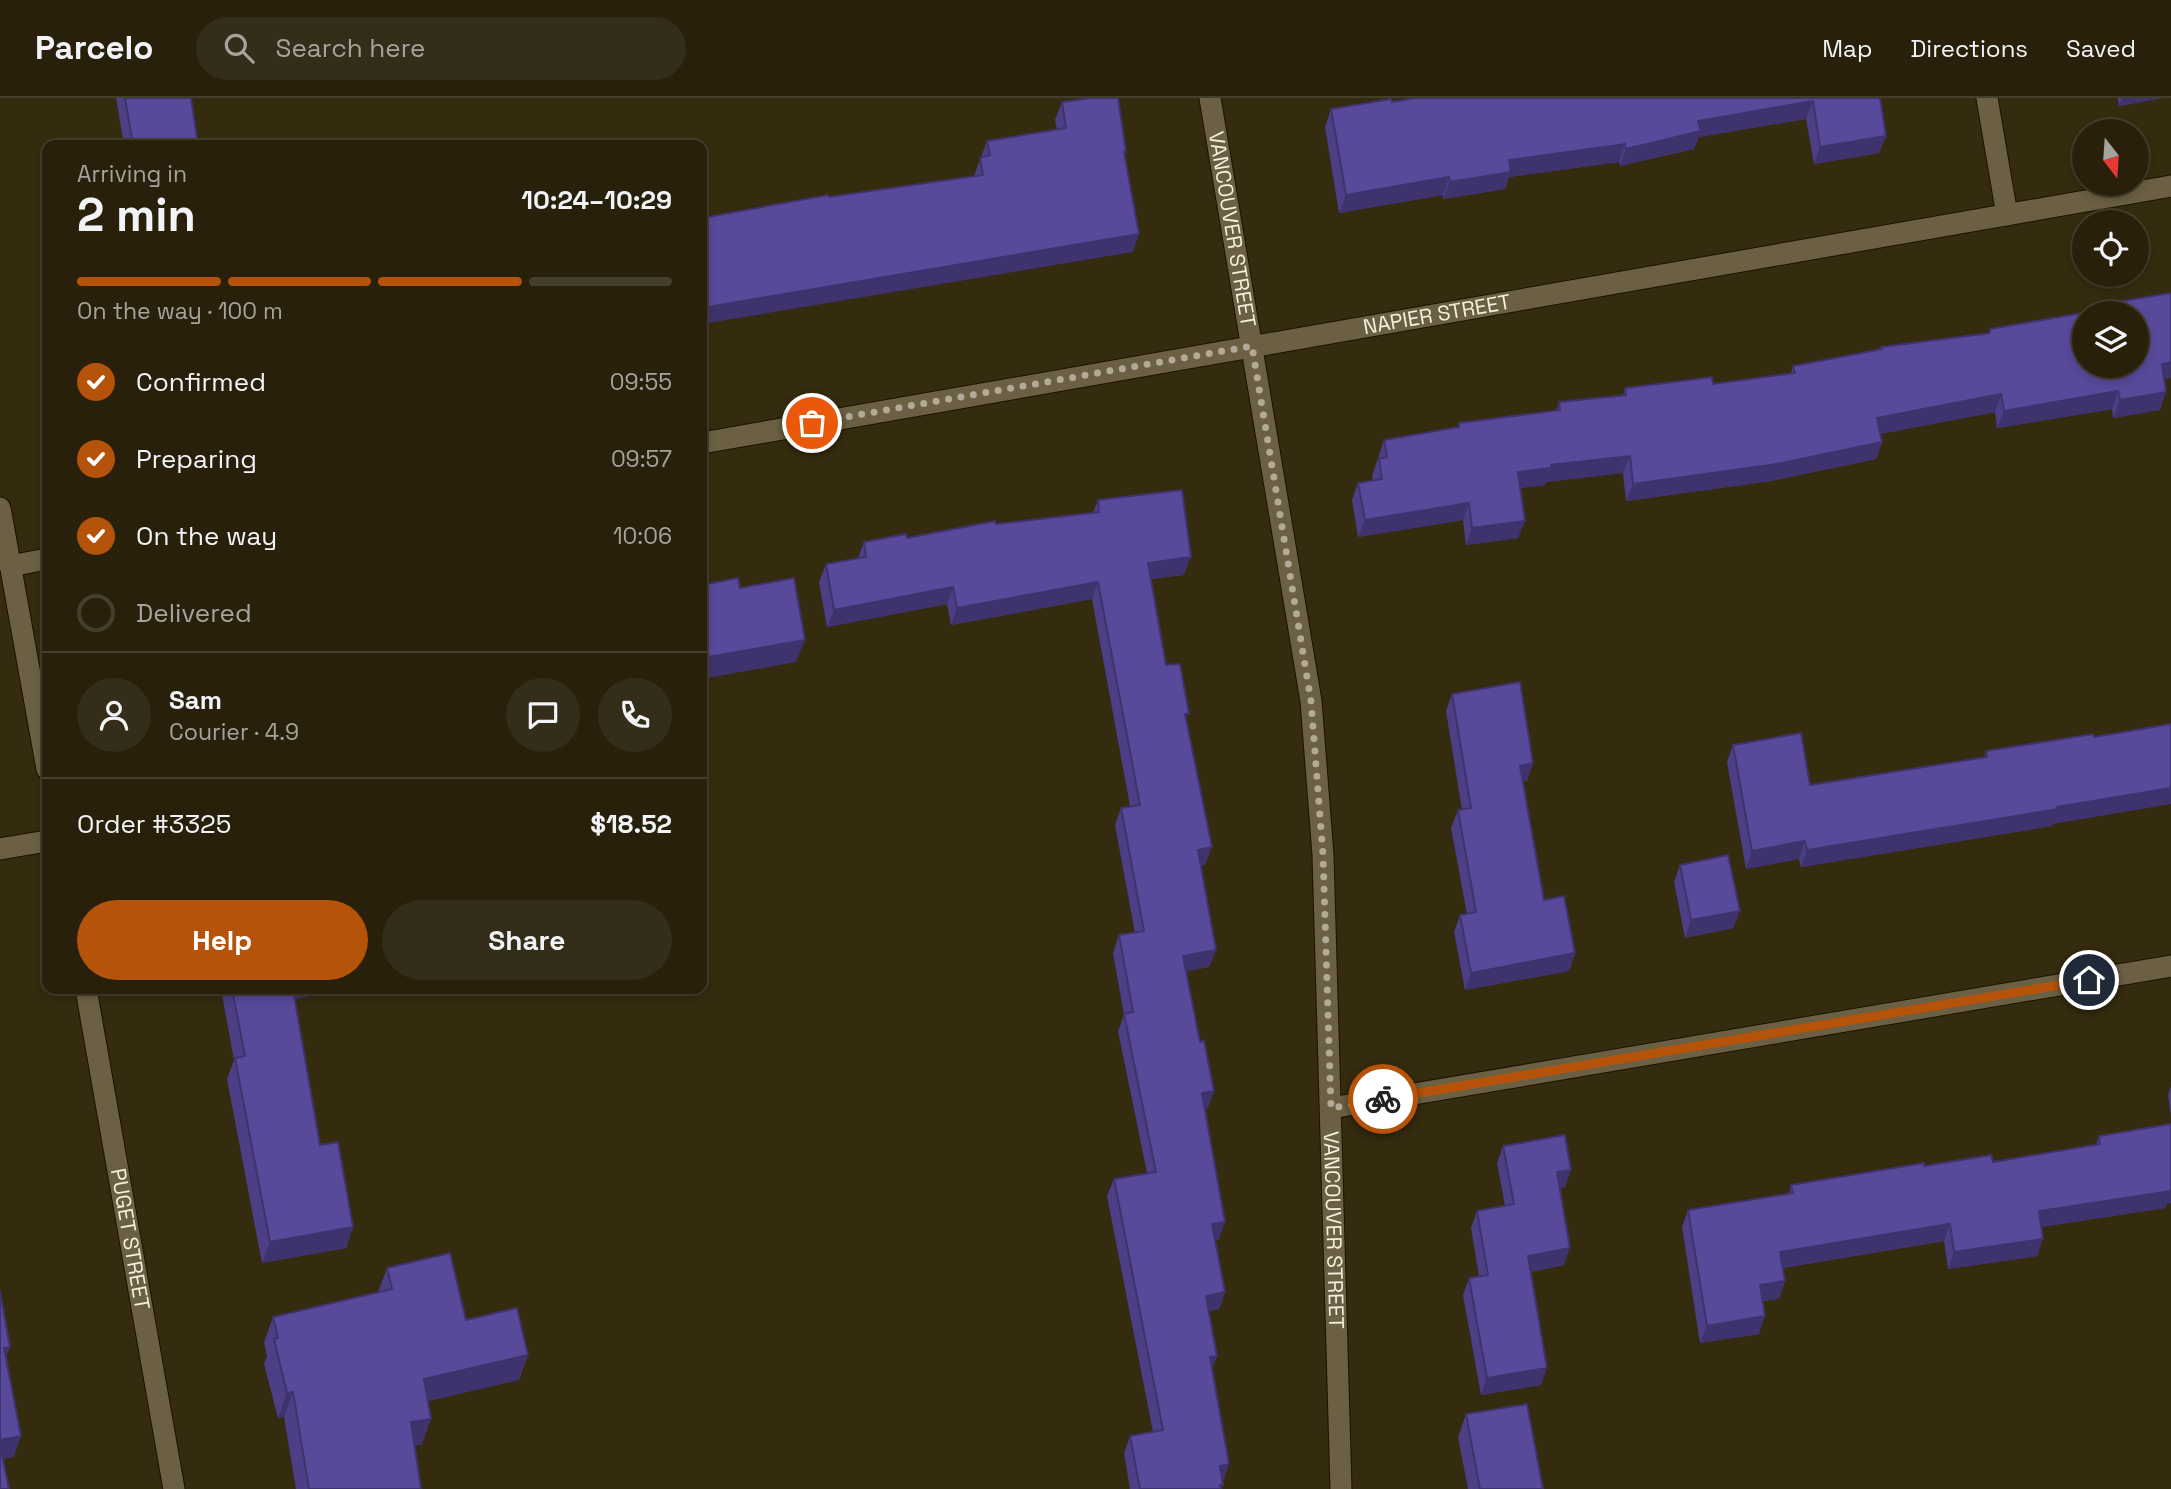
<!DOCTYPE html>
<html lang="en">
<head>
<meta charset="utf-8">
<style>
  :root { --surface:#28200b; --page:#342d19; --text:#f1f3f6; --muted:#a5a39d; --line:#443e2c; --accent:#b45309 }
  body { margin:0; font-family:"Space Grotesk",sans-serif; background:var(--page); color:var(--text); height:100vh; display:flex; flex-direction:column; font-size:26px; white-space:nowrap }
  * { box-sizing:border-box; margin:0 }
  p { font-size:23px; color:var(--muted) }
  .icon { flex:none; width:38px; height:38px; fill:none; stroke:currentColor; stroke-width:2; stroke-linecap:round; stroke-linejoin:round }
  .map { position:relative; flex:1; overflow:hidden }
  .panel { position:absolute; left:42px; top:42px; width:665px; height:854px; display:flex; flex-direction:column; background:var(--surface); border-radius:14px; box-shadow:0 4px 10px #0003,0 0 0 2px var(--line) }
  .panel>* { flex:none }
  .needle { width:46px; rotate:163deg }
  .fabs { position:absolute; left:2072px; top:21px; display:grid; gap:14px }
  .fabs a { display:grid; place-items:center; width:77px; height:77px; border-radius:50%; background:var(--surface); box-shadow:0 4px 10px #0003,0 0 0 2px var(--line); font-size:35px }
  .pin { position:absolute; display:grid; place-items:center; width:60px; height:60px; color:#fff; margin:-30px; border:4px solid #fff; border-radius:50%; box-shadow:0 2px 7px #0007 }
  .courier { position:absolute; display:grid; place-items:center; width:70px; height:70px; margin:-35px; border:5px solid #b45309; border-radius:50%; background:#fff; color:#222; box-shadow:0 2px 9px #0007 }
  .overview em { font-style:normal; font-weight:800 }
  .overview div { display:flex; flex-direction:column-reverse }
  .overview { display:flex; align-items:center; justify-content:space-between; height:119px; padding:0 35px }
  h1 { font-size:46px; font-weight:800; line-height:52px }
  .bar { display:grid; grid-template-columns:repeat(4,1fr); gap:10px 7px; align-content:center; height:84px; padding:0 35px }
  .bar i { height:9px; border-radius:5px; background:var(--line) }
  .bar .active { background:var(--accent) }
  .bar p { grid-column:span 4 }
  .line { display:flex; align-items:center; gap:18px; padding:0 35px; border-top:2px solid var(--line) }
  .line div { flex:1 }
  .round { display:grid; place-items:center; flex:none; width:74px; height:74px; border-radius:37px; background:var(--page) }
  ol { padding:0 35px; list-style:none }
  li { display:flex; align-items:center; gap:21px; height:77px }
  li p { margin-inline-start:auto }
  li .icon { padding:7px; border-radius:50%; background:var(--accent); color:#fff; stroke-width:4 }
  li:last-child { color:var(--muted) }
  li i { width:38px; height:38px; border:4px solid var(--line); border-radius:50% }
  .primary-button { display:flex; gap:14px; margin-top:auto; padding:14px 35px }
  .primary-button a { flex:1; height:80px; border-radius:42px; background:var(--accent); color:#fff; font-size:28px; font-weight:800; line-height:80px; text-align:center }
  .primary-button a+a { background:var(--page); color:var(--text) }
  header { display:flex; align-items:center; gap:42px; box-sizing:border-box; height:98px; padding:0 35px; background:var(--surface); border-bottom:2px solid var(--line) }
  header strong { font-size:33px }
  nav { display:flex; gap:38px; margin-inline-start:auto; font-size:24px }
  .search { width:490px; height:63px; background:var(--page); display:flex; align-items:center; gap:18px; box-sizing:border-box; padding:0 24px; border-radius:38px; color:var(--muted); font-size:26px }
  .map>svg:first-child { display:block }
</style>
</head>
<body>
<header>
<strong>Parcelo</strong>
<div class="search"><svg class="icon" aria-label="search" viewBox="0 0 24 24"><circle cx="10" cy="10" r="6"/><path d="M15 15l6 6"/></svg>Search here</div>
<nav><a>Map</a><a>Directions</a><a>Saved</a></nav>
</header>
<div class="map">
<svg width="2171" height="1391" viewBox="0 0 2171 1391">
  <rect width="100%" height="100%" fill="#352b0f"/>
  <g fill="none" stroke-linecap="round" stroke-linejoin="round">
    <g stroke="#1c1300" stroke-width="23">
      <g id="street">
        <path id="s1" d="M1210,0l101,603 12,154 18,634"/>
        <polyline points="1987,0 2007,117"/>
        <path id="s2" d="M702,345l1469,-257"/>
        <polyline points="0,410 47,671"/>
        <polyline points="10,468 47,461"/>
        <polyline points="0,751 47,743"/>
        <path id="s3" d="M86,891l88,500"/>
        <polyline points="1331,1010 2171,868"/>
      </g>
    </g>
    <use href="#street" stroke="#6b6043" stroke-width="21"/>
  </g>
  <g fill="#4c3f85">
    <polygon points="116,0 191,0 198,47 124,47"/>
    <polygon points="1880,0 1886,38 1879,55 1814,66 1806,21 1699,39 1694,51 1620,68 1619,64 1509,79 1505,91 1443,101 1443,97 1339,115 1325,29 1331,11 1392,4"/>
    <polygon points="2118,0 2163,0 2119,8"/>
    <polygon points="1062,4 1125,58 1133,154 829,99 974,78 987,43 1057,32 1055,22"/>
    <polygon points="2116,204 2164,281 2160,312 2113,320 2112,311 1997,330 1995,314 1880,336 1882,344 1876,361 1771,383 1626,403 1623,375 1546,384 1545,387 1520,390 1518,440 1466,447 1463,422 1358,439 1352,402 1358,385 1373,382 1372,378 1384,342 1457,330 1459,325 1556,313 1559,304 1623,297 1625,290 1713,286 1791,275 1793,268 1880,252 1881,249 1988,235 1990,231 2114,209"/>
    <polygon points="1098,402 1184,477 1151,481 1166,567 1186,622 1205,767 1200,768 1216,852 1209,869 1186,873 1208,1010 1205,1011 1219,1141 1215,1142 1225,1194 1219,1211 1208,1213 1212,1270 1223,1384 1221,1391 1130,1391 1124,1355 1130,1338 1153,1334 1107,1098 1114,1081 1147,1075 1118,933 1124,917 1113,855 1119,837 1135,835 1115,727 1121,710 1130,708 1092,501 951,527 947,506 827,529 819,484 826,466 858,460 864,444 907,440 996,426 1093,415"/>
    <polygon points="1452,596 1533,665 1527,683 1522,683 1544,802 1575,855 1569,873 1465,892 1454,834 1460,817 1467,816 1451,730 1458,712 1462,712 1446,613"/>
    <polygon points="1733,647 1810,687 1984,660 1986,653 2053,726 2052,728 1801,769 1799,761 1746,771 1727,664"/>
    <polygon points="1680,767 1733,830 1685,840 1674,784"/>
    <polygon points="221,891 318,891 315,897 295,901 320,1047 353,1129 346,1150 262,1165 227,981 234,962"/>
    <polygon points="2171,988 2171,1018 2168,997"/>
    <polygon points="2099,1038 2167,1106 2165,1110 2041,1129 2037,1158 1948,1171 1944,1143 1783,1170 1785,1183 1779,1201 1763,1203 1759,1236 1700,1245 1682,1129 1688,1112 1789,1095 1791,1087 1924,1068 1993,1064 2096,1047"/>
    <polygon points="1503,1048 1565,1089 1559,1090 1564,1167 1530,1174 1541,1287 1481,1297 1463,1197 1469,1180 1479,1178 1471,1130 1477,1113 1505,1108 1497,1065"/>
    <polygon points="387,1170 466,1222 528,1257 519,1282 428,1303 422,1346 414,1348 421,1391 296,1391 284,1319 278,1320 264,1266 267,1258 264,1244 273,1219 378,1194"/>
    <polygon points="1466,1316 1543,1391 1468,1391 1458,1339"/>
  </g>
  <g fill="#3e336c">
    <polygon points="2122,0 2163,0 2119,8"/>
    <polygon points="1813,3 1806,21 1699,39 1694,51 1620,68 1626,51 1698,23"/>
    <polygon points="1886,38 1879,55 1814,66 1820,49"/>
    <polygon points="1625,46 1619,64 1509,79 1505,91 1443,101 1450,84 1509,62"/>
    <polygon points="1449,79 1443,97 1339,115 1346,97"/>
    <polygon points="1139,136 1133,154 702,226 702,210"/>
    <polygon points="2171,264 2171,280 2155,283 2162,266"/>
    <polygon points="2118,293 2112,311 1997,330 2004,313"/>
    <polygon points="2166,294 2160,312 2113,320 2120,302"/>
    <polygon points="2001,296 1995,314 1871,338 1877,320"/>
    <polygon points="1882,344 1876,361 1771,383 1626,403 1633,386"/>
    <polygon points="1630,358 1623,375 1546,384 1545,387 1512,391 1518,374 1551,367"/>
    <polygon points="1469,405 1463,422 1358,439 1365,422"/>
    <polygon points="1525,423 1518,440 1466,447 1472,430"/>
    <polygon points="1191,459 1184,477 1141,482 1148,465"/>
    <polygon points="1098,484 1092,501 951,527 957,510"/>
    <polygon points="953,489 947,506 827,529 834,512"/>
    <polygon points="805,542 796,564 702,581 702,560"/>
    <polygon points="707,588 702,602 702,589"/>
    <polygon points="1533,665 1527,683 1513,685 1520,668"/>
    <polygon points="2171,690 2171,706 2053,726 2052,728 1801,769 1807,752"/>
    <polygon points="1805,743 1799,761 1746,771 1752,753"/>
    <polygon points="1212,749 1205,767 1191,769 1198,752"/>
    <polygon points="1740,813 1733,830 1685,840 1691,822"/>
    <polygon points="1216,852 1209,869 1177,875 1183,858"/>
    <polygon points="1575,855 1569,873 1465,892 1471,875"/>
    <polygon points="289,891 318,891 315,897 284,903"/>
    <polygon points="1214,993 1208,1010 1196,1013 1202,995"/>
    <polygon points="1571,1072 1565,1089 1550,1092 1557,1074"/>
    <polygon points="2171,1089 2171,1105 2167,1106 2165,1110 2032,1130 2039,1113"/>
    <polygon points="1225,1124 1219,1141 1206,1143 1212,1126"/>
    <polygon points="1950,1126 1944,1143 1774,1171 1780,1154"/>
    <polygon points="353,1129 346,1150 262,1165 270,1144"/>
    <polygon points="2043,1141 2037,1158 1948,1171 1954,1154"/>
    <polygon points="1570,1150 1564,1167 1521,1175 1528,1158"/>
    <polygon points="1785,1183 1779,1201 1754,1204 1760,1187"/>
    <polygon points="1225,1194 1219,1211 1199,1215 1206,1198"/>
    <polygon points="1765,1218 1759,1236 1700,1245 1707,1228"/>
    <polygon points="10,1249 2,1270 4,1250"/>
    <polygon points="528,1257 519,1282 415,1306 424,1281"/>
    <polygon points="1217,1258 1210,1276 1210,1259"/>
    <polygon points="1547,1270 1541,1287 1481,1297 1487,1280"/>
    <polygon points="293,1294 284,1319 278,1320 287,1295"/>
    <polygon points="431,1321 422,1346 402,1349 411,1324"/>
    <polygon points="21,1338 14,1359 0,1362 0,1342"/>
    <polygon points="1229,1366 1223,1384 1214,1386 1220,1368"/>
  </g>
  <g fill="#58499b" stroke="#3e336c" stroke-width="2" fill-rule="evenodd">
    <polygon points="125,0 191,0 198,47 133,47"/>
    <polygon points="1091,0 1118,0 1126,54 1124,54 1139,136 702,210 702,120 828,97 829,99 983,77 980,60 990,57 987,43 1066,30 1062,4"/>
    <polygon points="1415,0 1880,0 1886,38 1820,49 1813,3 1698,23 1701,33 1626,51 1625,46 1509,62 1511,74 1450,84 1449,79 1346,97 1331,11 1391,1 1392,4"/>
    <path d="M2171,195v69l-9,2 4,28 -46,8 -2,-9 -114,20 -3,-17 -124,24 5,24 -105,22 -144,20 -3,-28 -79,9v3l-33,4 7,49 -53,7 -3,-25 -104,17 -7,-37 24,-4 -3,-20 8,-2 -3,-17 75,-13v-4l101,-13 -1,-8 67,-7 -1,-7 87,-11 1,7 82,-11 -2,-7 89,-17 -1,-2 109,-14v-4l127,-22 -1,-5zM2084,215h53v53h-53z"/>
    <polygon points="1182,392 1191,459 1148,465 1166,567 1180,566 1189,616 1185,616 1212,749 1198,752 1216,852 1183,858 1200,944 1204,943 1214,993 1202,995 1225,1124 1212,1126 1225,1194 1206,1198 1217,1258 1210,1259 1229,1366 1220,1368 1223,1387 1220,1387 1221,1391 1140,1391 1130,1338 1163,1332 1114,1081 1156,1074 1124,916 1133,914 1119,837 1144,833 1121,710 1140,707 1098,484 957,510 953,489 834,512 826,466 866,459 864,444 906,436 907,440 995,423 996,426 1099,414 1098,402"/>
    <polygon points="738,480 740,490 794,480 805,542 702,560 702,487"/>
    <polygon points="702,560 707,588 702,589"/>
    <polygon points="1520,584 1533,665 1520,668 1544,802 1564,798 1575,855 1471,875 1460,817 1476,814 1458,712 1471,710 1452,596"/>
    <polygon points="2171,626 2171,690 2057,709 2058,711 1807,752 1805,743 1752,753 1733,647 1801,635 1810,687 1987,659 1986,653 2093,636 2094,639"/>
    <polygon points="1728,757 1740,813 1691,822 1680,767"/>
    <polygon points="232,891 293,891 320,1047 338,1044 353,1129 270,1144 235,960 245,958"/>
    <polygon points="2171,1026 2171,1093 2039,1113 2043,1141 1954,1154 1950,1126 1780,1154 1785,1183 1760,1187 1765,1218 1707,1228 1688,1112 1793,1095 1791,1087 1924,1065 1924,1068 1991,1057 1993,1064 2100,1046 2099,1038"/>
    <polygon points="1565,1037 1571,1072 1557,1074 1570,1150 1528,1158 1547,1270 1487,1280 1469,1180 1488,1177 1477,1113 1514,1106 1503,1048"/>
    <polygon points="450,1155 466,1222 517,1210 528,1257 424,1281 431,1321 411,1324 421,1391 309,1391 293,1294 287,1295 274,1241 278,1240 273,1219 392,1191 387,1170"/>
    <polygon points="0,1193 10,1249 4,1250 21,1338 0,1342"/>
    <polygon points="1527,1306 1543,1391 1480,1391 1466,1316"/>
    <polygon points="0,1347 9,1391 0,1391"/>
  </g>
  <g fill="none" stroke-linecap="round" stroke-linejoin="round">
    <polyline stroke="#b2aa96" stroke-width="7" stroke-dasharray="0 12.6" points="812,325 1252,248 1311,603 1323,757 1331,1010 1383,1001"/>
    <polyline stroke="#b45309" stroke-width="9" points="1383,1001 2089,882"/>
  </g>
  <g text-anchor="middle" stroke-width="5" stroke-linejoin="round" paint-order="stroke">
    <g font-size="21" fill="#f5efdf" stroke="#2b2105">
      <text dy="7" stroke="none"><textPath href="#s1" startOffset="133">VANCOUVER STREET</textPath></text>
      <text dy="7" stroke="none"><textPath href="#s2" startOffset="746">NAPIER STREET</textPath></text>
      <text dy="7" stroke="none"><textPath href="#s1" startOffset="1141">VANCOUVER STREET</textPath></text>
      <text dy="7" stroke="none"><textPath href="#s3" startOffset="254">PUGET STREET</textPath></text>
    </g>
  </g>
</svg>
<div class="fabs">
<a><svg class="needle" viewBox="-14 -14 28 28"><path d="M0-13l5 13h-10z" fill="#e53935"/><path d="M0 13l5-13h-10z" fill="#a5a39d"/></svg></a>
<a><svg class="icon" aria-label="locate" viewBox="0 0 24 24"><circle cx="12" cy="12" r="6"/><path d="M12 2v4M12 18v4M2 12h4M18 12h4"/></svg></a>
<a><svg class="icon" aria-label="layers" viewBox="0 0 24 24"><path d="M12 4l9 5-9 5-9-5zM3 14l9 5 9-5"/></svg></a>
</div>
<div class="pin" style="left:812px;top:325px;background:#ea580c"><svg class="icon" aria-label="bag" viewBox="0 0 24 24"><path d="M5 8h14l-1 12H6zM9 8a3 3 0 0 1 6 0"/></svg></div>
<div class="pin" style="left:2089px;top:882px;background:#1f2937"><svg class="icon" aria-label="home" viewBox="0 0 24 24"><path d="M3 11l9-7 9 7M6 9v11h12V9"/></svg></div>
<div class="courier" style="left:1383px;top:1001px"><svg class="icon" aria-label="bike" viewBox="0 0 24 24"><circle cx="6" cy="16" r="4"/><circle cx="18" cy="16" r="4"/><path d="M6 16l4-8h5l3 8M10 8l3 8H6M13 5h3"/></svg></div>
<section class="panel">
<div class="overview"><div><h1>2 min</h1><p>Arriving in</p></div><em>10:24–10:29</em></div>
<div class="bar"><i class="active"></i><i class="active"></i><i class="active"></i><i></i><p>On the way · 100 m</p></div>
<ol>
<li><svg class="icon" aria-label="check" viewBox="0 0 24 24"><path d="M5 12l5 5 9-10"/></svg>Confirmed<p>09:55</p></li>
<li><svg class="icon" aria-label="check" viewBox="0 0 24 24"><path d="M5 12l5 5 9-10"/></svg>Preparing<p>09:57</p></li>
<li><svg class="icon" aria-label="check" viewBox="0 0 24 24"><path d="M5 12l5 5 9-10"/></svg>On the way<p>10:06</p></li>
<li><i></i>Delivered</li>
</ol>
<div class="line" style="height:126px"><a class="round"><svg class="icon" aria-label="person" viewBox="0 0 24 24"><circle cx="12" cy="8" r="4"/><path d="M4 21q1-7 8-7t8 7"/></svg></a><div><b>Sam</b><p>Courier · 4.9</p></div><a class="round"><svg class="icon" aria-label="chat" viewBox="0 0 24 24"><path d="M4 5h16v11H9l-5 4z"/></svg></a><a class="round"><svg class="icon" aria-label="phone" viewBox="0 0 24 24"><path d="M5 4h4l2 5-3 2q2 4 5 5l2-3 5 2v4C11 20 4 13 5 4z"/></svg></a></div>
<div class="line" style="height:91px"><div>Order #3325</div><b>$18.52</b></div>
<div class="primary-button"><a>Help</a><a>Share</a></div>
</section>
</div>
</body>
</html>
